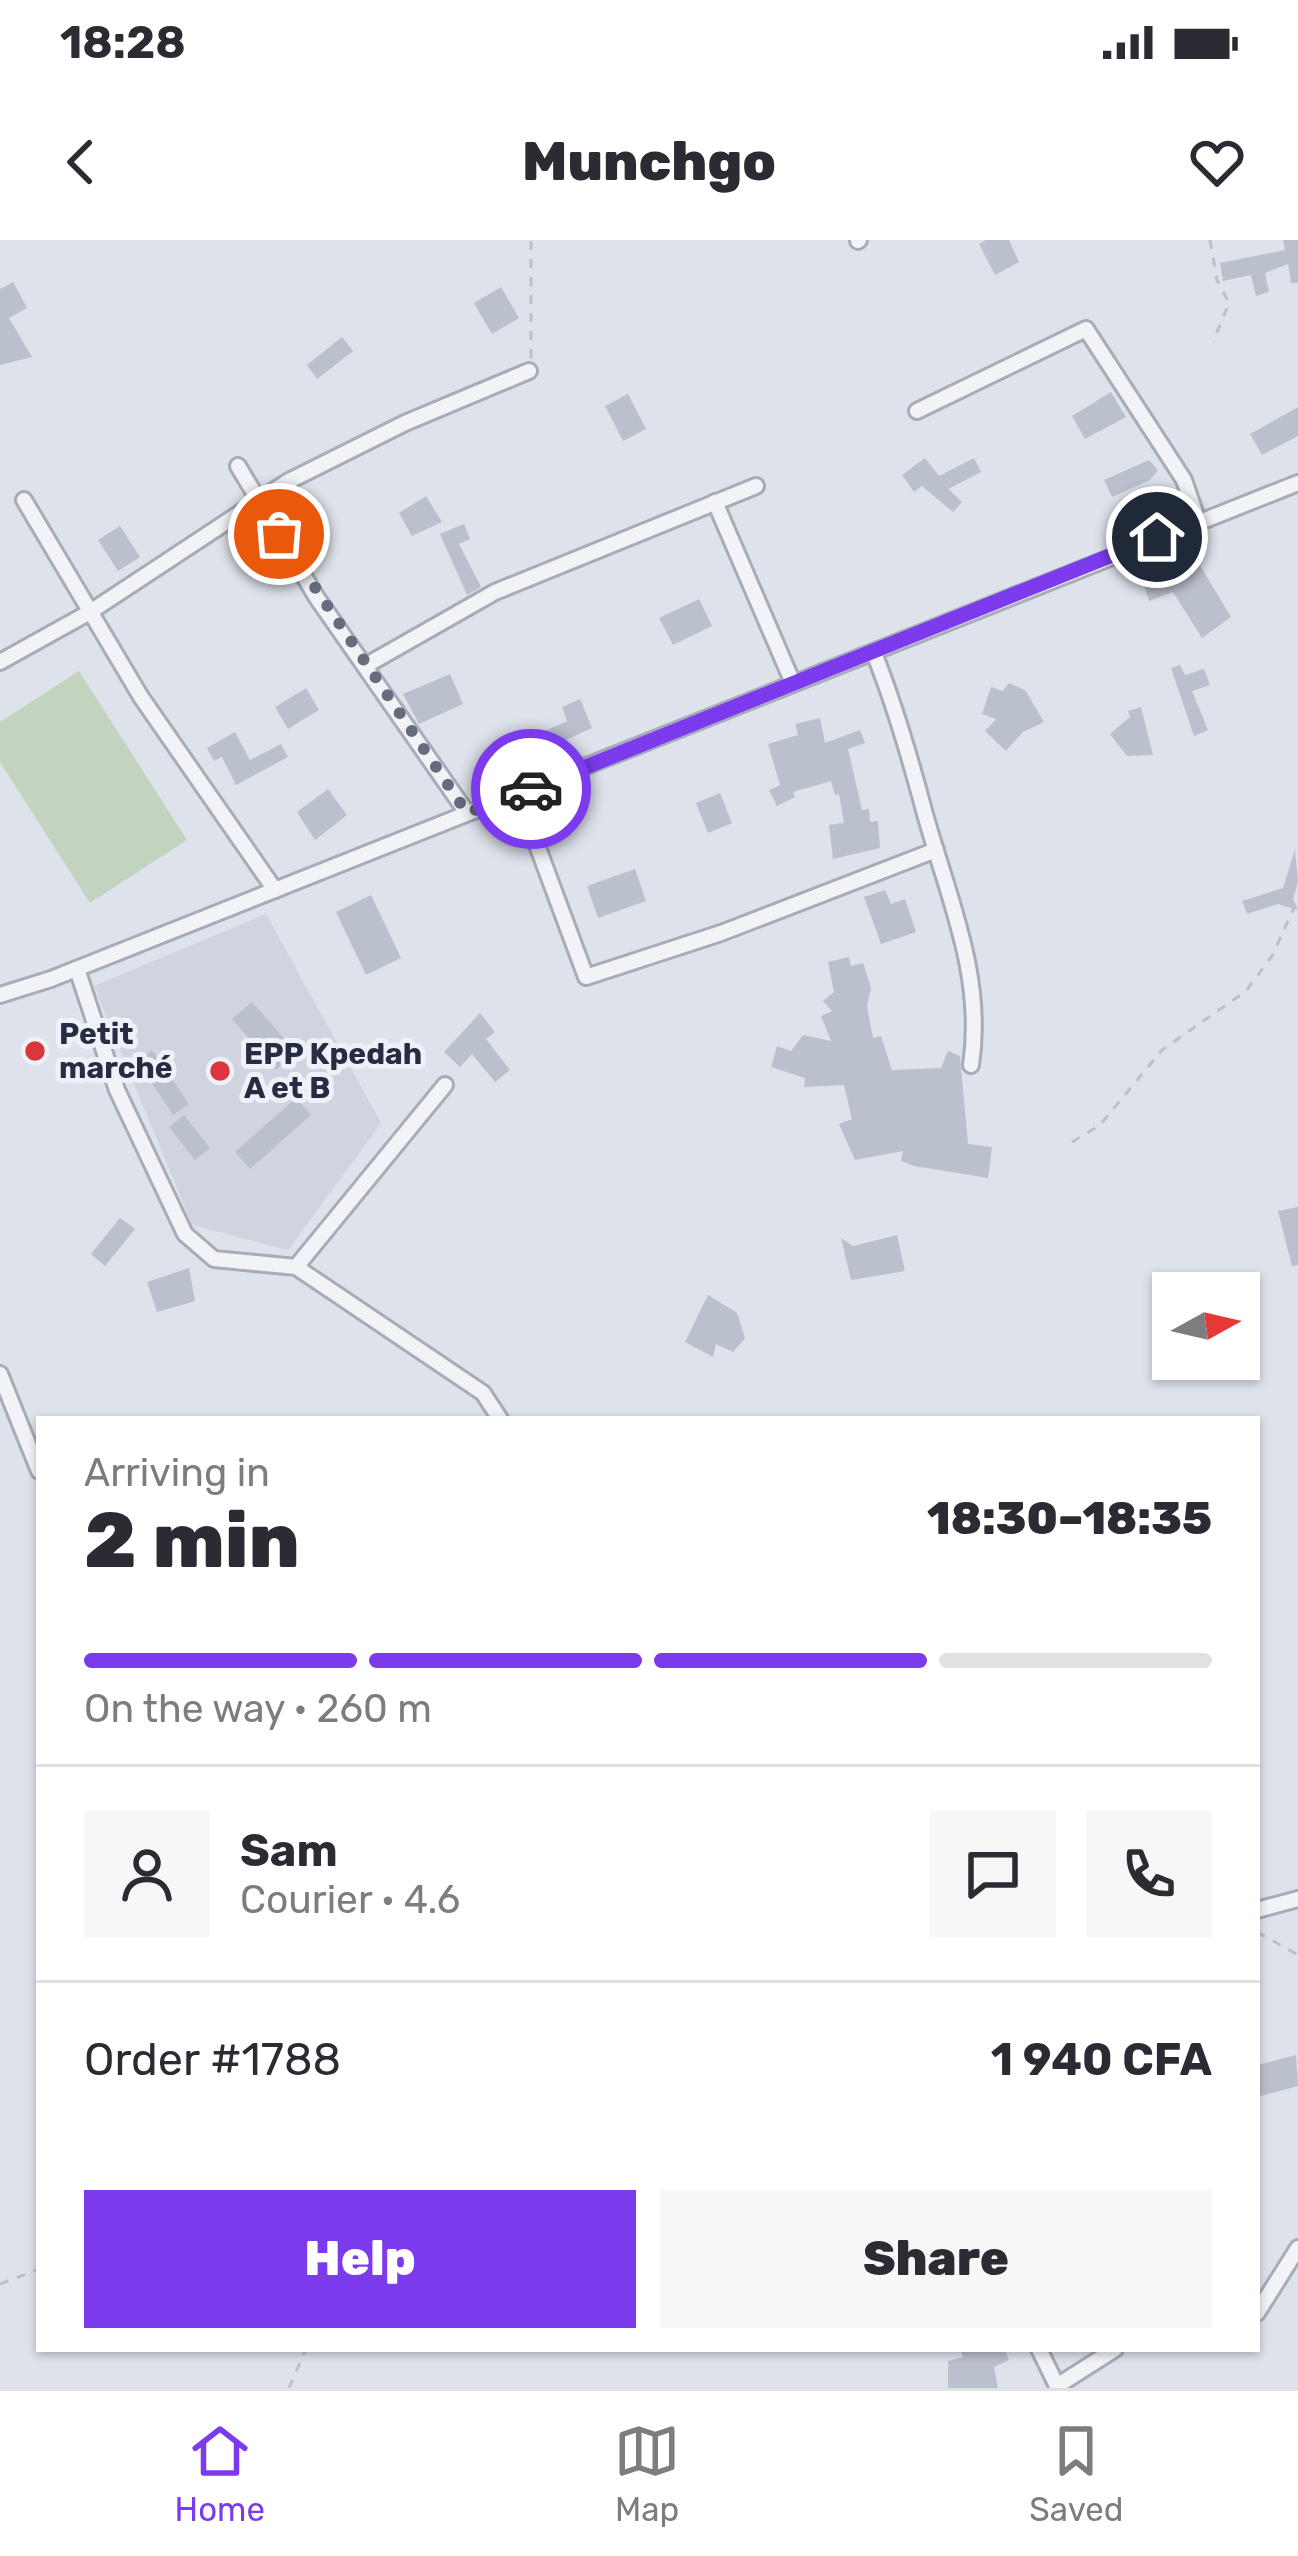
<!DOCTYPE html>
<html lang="en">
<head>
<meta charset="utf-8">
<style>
  :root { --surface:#fff; --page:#f7f7f7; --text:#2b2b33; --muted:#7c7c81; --line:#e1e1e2; --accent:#7c3aed }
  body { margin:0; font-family:Rubik,sans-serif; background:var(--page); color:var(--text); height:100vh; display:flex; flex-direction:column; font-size:45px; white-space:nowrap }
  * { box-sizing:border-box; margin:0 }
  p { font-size:39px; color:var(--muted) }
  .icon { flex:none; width:66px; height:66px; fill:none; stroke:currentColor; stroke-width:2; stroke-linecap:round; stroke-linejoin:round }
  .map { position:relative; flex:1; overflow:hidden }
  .details { position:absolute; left:36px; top:1176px; width:1224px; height:936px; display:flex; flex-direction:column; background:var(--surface); border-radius:0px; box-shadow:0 3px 9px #0004 }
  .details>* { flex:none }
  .needle { width:78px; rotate:82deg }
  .tools { position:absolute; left:1152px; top:1032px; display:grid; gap:24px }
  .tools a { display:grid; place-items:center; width:108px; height:108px; border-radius:0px; background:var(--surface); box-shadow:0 3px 9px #0004; font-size:60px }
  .pin { position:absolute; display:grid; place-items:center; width:102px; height:102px; color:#fff; margin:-51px; border:6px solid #fff; border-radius:50%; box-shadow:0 3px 12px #0007 }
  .courier { position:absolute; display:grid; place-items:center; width:120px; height:120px; margin:-60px; border:9px solid #7c3aed; border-radius:50%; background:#fff; color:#222; box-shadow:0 3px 15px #0007 }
  .headline em { font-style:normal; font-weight:800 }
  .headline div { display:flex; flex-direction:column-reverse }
  .headline { display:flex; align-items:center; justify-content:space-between; height:204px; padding:0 48px }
  h1 { font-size:78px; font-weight:800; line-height:90px }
  .bar { display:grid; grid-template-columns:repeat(4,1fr); gap:18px 12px; align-content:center; height:144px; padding:0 48px }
  .bar i { height:15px; border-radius:9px; background:var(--line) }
  .bar .on { background:var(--accent) }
  .bar p { grid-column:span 4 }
  .line { display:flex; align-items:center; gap:30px; padding:0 48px; border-top:3px solid var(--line) }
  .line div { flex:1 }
  .round { display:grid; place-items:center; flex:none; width:126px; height:126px; border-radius:0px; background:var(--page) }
  .action { display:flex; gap:24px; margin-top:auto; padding:24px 48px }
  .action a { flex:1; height:138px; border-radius:0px; background:var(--accent); color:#fff; font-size:48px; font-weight:800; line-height:138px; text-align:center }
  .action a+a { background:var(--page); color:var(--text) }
  .status { display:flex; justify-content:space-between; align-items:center; height:84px; padding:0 60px; background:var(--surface); direction:ltr }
  .status svg { height:33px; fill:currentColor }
  header { display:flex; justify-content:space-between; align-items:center; height:156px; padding:0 48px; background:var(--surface); font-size:54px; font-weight:800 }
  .menu { display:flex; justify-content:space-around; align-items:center; height:168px; border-top:3px solid var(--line); background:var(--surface); font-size:33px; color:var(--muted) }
  .menu a { display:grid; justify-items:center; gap:6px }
  .menu .on { color:var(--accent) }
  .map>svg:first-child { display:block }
</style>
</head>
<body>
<div class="status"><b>18:28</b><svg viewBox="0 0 49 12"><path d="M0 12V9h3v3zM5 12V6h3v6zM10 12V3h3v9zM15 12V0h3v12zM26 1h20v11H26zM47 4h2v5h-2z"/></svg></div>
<header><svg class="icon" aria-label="back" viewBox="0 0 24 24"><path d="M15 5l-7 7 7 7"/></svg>Munchgo<svg class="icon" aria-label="heart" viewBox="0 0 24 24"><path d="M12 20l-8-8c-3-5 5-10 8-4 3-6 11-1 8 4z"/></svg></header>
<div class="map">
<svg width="1298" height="2148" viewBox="0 0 1298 2148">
  <rect width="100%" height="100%" fill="#dee2ea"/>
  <polygon fill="#d0d4df" points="266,674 381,883 288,1010 192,985 94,746"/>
  <polygon fill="#c2d4bf" points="79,431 187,600 90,663 0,522 0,482"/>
  <g fill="#bbc0cd">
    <polygon points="986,0 1009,0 1019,22 995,35 979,4"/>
    <polygon points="1283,0 1298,0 1298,43 1291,43 1288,24 1265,33 1269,52 1256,56 1251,35 1223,41 1220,23 1285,10"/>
    <polygon points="13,42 27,68 9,78 32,117 0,125 0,49"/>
    <polygon points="501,47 519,78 492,94 474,63"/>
    <polygon points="342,97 353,111 317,139 307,125"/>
    <polygon points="1111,152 1126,177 1085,199 1072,176"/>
    <polygon points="628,154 646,189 623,201 605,166"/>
    <polygon points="1298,167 1298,196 1262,215 1250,194"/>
    <polygon points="925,218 939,236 974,218 981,232 948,249 962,262 953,272 922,246 914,252 902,235"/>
    <polygon points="1149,220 1158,230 1150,240 1112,257 1104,240"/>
    <polygon points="426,256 442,282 412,296 399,273"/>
    <polygon points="464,284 470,299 459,304 481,347 467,355 440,294"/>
    <polygon points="120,286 140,317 118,331 98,300"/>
    <polygon points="1194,304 1201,327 1231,377 1202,398 1173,352 1149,361 1143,342 1162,335 1156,316"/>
    <polygon points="699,359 712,386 673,405 659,378"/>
    <polygon points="1180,425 1185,435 1204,429 1210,445 1192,451 1208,490 1194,496 1171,428"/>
    <polygon points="450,434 463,464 419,484 403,454"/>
    <polygon points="1009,443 1025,450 1044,482 1023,492 1006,511 985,491 996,479 982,474 991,447 1003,451"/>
    <polygon points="306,448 319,470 288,489 275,467"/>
    <polygon points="580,459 592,488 537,513 530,498 567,481 562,467"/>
    <polygon points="1141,467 1153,515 1127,516 1110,494 1130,477 1128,471"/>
    <polygon points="820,478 825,503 860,490 865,503 848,509 862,570 869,569 870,582 878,581 880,608 833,619 829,585 844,583 839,554 835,555 831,541 793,552 795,557 777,566 769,550 780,545 768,504 798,495 795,484"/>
    <polygon points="235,492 250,520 281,504 288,517 236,545 222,517 214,521 207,508"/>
    <polygon points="328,549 347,575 315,600 297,572"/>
    <polygon points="720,553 732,583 708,593 696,563"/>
    <polygon points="1295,609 1298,642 1293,659 1298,670 1278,664 1247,674 1242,661 1283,648"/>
    <polygon points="635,629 646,661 598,678 587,646"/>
    <polygon points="885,650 891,664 905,659 916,692 881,704 864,657"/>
    <polygon points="371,655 401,718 366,735 336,672"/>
    <polygon points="849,717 851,726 863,723 871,748 867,766 873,798 881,796 892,830 941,828 948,811 960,816 968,904 992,907 988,938 914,926 901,921 903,911 855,920 839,884 852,879 844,845 804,847 805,838 771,827 777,806 791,811 803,795 831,801 821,776 832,771 823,761 834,752 828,722"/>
    <polygon points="252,762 296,812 276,830 232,779"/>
    <polygon points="480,773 495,792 486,799 510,830 495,842 472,814 460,827 444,812"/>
    <polygon points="152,810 189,864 173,875 137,820"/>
    <polygon points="296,858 311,875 250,929 235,912"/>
    <polygon points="184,875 210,908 195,920 169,887"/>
    <polygon points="1298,967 1298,1025 1292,1026 1278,971"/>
    <polygon points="120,978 135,989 105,1026 91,1014"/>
    <polygon points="897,995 905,1031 851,1040 841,998 853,1006"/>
    <polygon points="189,1028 195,1061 157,1072 147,1042"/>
    <polygon points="708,1055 737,1073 745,1098 733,1112 716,1104 713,1117 685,1102"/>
    <polygon points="1296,1815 1298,1846 1257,1857 1257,1825"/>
    <polygon points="960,2109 1004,2109 1009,2120 994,2127 998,2148 948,2148 948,2121 963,2117"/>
  </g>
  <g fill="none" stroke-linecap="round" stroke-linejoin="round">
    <g stroke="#a7acb8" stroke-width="20">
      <g id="minor">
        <polyline points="858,1 859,0"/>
        <polyline points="917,171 1086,89 1184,240 1198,281"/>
        <polyline points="238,226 317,358 467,573"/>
        <polyline points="24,260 141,457 275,650"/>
        <polyline points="715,262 793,443"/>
        <path d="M874,413c20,50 34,98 48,150 23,88 63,170 49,262"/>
        <polyline points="0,422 90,372 287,242 405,183 529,131"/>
        <polyline points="365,426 495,352 756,246"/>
        <polyline points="518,554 586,737 721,693 936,610"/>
        <polyline points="77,729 117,850 185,994 214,1019 296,1027 483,1153 500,1179"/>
        <polyline points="0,755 51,739 1298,243"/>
        <polyline points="296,1027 445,845"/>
        <polyline points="0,1134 39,1231"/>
        <polyline points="1257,1670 1298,1659"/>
        <polyline points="1257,2073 1298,2008"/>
        <polyline points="1039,2109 1058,2148"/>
        <polyline points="1057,2146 1115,2109"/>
      </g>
    </g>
    <g stroke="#bdc0c8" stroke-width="3" stroke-dasharray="9 9" stroke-linecap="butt">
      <polyline points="1210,0 1217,40 1229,63 1213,102"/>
      <polyline points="531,118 531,0"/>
      <polyline points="1072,902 1100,885 1162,810 1246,751 1272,716 1298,659"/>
      <polyline points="1257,1692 1298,1715"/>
      <polyline points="0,2044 39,2029"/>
      <polyline points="289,2148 306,2109"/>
    </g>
    <use href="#minor" stroke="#f2f3f7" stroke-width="14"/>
  </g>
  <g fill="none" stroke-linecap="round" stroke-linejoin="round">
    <polyline stroke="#666c7d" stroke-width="12" stroke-dasharray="0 21.6" points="279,294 467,573 531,549"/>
    <polyline stroke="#7c3aed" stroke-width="15" points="531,549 1157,297"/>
  </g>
  <g fill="#dc363d" stroke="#eef1f7" stroke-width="4.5">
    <circle cx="35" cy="811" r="12"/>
    <circle cx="220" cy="831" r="12"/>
  </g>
  <g text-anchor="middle" stroke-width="10" stroke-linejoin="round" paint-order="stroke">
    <g font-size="30" font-weight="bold" fill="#262d42" stroke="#eef1f7" text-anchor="start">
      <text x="59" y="804">Petit<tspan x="59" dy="34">marché</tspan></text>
      <text x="244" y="824">EPP Kpedah<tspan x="244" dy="34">A et B</tspan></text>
    </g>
  </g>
</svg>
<div class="tools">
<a><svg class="needle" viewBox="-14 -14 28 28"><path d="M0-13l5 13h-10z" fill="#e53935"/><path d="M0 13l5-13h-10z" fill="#7c7c81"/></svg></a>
</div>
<div class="pin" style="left:279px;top:294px;background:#ea580c"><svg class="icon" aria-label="bag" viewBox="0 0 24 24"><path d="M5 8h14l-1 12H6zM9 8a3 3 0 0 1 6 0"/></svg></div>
<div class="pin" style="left:1157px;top:297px;background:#1f2937"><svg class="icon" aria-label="home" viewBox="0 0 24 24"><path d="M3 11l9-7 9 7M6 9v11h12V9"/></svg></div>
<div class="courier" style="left:531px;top:549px"><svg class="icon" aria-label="car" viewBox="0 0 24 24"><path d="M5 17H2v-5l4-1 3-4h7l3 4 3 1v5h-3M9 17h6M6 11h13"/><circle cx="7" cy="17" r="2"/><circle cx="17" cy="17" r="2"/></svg></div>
<section class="details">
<div class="headline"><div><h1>2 min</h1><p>Arriving in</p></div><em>18:30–18:35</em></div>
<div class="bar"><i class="on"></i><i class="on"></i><i class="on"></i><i></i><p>On the way · 260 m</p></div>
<div class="line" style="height:216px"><a class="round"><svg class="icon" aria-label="person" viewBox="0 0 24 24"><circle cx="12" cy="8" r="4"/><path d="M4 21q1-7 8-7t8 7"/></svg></a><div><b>Sam</b><p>Courier · 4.6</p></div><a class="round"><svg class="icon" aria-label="chat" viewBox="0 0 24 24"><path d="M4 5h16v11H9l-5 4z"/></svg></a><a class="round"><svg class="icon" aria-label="phone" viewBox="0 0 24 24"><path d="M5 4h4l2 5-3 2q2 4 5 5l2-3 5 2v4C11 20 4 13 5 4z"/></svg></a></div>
<div class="line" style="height:156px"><div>Order #1788</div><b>1 940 CFA</b></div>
<div class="action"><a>Help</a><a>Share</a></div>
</section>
</div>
<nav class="menu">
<a class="on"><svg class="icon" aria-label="home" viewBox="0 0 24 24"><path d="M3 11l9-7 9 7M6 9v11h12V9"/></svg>Home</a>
<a><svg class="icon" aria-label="map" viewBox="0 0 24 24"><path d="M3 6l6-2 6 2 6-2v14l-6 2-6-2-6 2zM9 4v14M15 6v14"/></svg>Map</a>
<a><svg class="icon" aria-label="saved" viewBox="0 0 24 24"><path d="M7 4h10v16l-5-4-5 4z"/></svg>Saved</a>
</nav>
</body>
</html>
